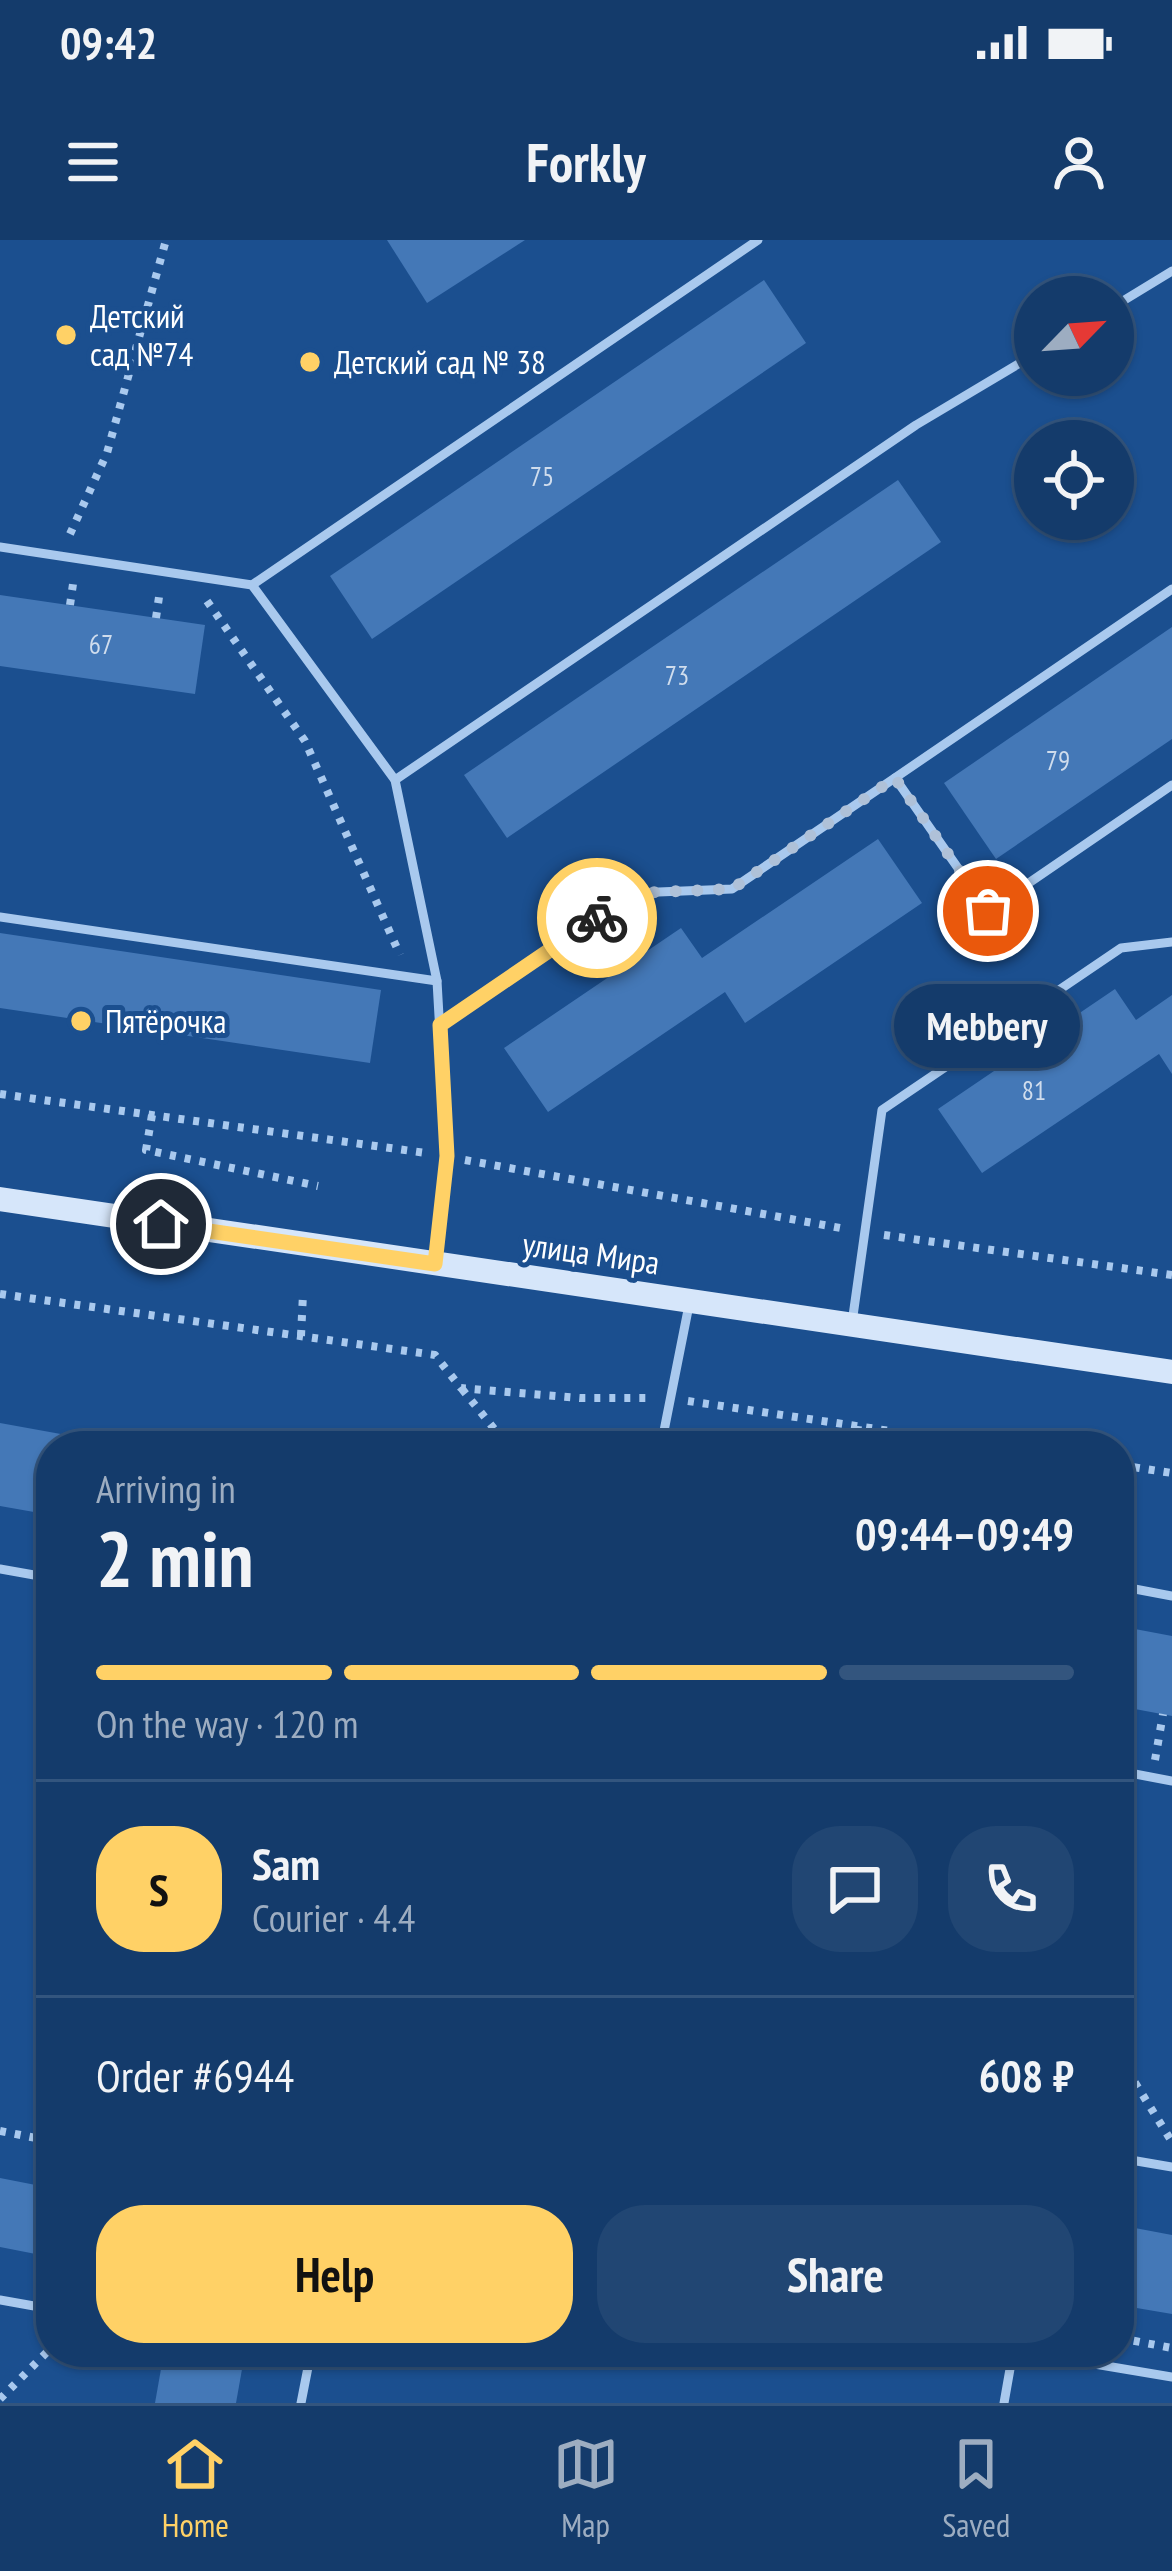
<!DOCTYPE html>
<html lang="en">
<head>
<meta charset="utf-8">
<style>
  :root { --surface:#143b6b; --page:#214673; --text:#f1f3f6; --muted:#9dadc1; --line:#33557e; --accent:#ffd166 }
  body { margin:0; font-family:"PT Sans Narrow",sans-serif; background:var(--page); color:var(--text); height:100vh; display:flex; flex-direction:column; font-size:45px; white-space:nowrap }
  * { box-sizing:border-box; margin:0 }
  p { font-size:39px; color:var(--muted) }
  .icon { flex:none; width:66px; height:66px; fill:none; stroke:currentColor; stroke-width:2; stroke-linecap:round; stroke-linejoin:round }
  .map { position:relative; flex:1; overflow:hidden }
  .side { position:absolute; left:36px; top:1191px; width:1098px; height:936px; display:flex; flex-direction:column; background:var(--surface); border-radius:48px; box-shadow:0 3px 9px #0004,0 0 0 3px var(--line) }
  .side>* { flex:none }
  .needle { width:78px; rotate:65deg }
  .buttons { position:absolute; left:1014px; top:36px; display:grid; gap:24px }
  .buttons a { display:grid; place-items:center; width:120px; height:120px; border-radius:50%; background:var(--surface); box-shadow:0 3px 9px #0004,0 0 0 3px var(--line); font-size:60px }
  .pin { position:absolute; display:grid; place-items:center; width:102px; height:102px; color:#fff; margin:-51px; border:6px solid #fff; border-radius:50%; box-shadow:0 3px 12px #0007 }
  .courier { position:absolute; display:grid; place-items:center; width:120px; height:120px; margin:-60px; border:9px solid #ffd166; border-radius:50%; background:#fff; color:#222; box-shadow:0 3px 15px #0007 }
  .bubble { position:absolute; height:84px; border-radius:42px; background:var(--surface); box-shadow:0 3px 9px #0004,0 0 0 3px var(--line); font-size:39px; font-weight:700; line-height:84px; text-align:center }
  .headline em { font-style:normal; font-weight:700 }
  .headline div { display:flex; flex-direction:column-reverse }
  .headline { display:flex; align-items:center; justify-content:space-between; height:204px; padding:0 60px }
  h1 { font-size:78px; font-weight:700; line-height:90px }
  .bar { display:grid; grid-template-columns:repeat(4,1fr); gap:18px 12px; align-content:center; height:144px; padding:0 60px }
  .bar i { height:15px; border-radius:9px; background:var(--line) }
  .bar .current { background:var(--accent) }
  .bar p { grid-column:span 4 }
  .line { display:flex; align-items:center; gap:30px; padding:0 60px; border-top:3px solid var(--line) }
  .line div { flex:1 }
  .round { display:grid; place-items:center; flex:none; width:126px; height:126px; border-radius:48px; background:var(--page) }
  .cta { display:flex; gap:24px; margin-top:auto; padding:24px 60px }
  .cta a { flex:1; height:138px; border-radius:48px; background:var(--accent); color:#111; font-size:48px; font-weight:700; line-height:138px; text-align:center }
  .cta a+a { background:var(--page); color:var(--text) }
  .status { display:flex; justify-content:space-between; align-items:center; height:84px; padding:0 60px; background:var(--surface); direction:ltr }
  .status svg { height:33px; fill:currentColor }
  header { display:flex; justify-content:space-between; align-items:center; height:156px; padding:0 60px; background:var(--surface); font-size:54px; font-weight:700 }
  .tabs { display:flex; justify-content:space-around; align-items:center; height:168px; border-top:3px solid var(--line); background:var(--surface); font-size:33px; color:var(--muted) }
  .tabs a { display:grid; justify-items:center; gap:6px }
  .tabs .current { color:var(--accent) }
  .map>svg:first-child { display:block }
</style>
</head>
<body>
<div class="status"><b>09:42</b><svg viewBox="0 0 49 12"><path d="M0 12V9h3v3zM5 12V6h3v6zM10 12V3h3v9zM15 12V0h3v12zM26 1h20v11H26zM47 4h2v5h-2z"/></svg></div>
<header><svg class="icon" aria-label="menu" viewBox="0 0 24 24"><path d="M4 6h16M4 12h16M4 18h16"/></svg>Forkly<svg class="icon" aria-label="person" viewBox="0 0 24 24"><circle cx="12" cy="8" r="4"/><path d="M4 21q1-7 8-7t8 7"/></svg></header>
<div class="map">
<svg width="1172" height="2163" viewBox="0 0 1172 2163">
  <rect width="100%" height="100%" fill="#1b4f8f"/>
  <g fill="#4478b7">
    <polygon points="387,0 525,0 427,63"/>
    <polygon points="764,40 806,103 372,399 330,336"/>
    <polygon points="898,240 941,302 507,598 464,535"/>
    <polygon points="0,355 205,385 195,454 0,426"/>
    <polygon points="1172,387 1172,499 996,619 944,543"/>
    <polygon points="878,599 922,663 745,783 725,752 548,872 504,808 681,688 702,718"/>
    <polygon points="0,693 381,750 370,823 0,768"/>
    <polygon points="1115,749 1136,780 1172,755 1172,834 1159,814 982,933 938,869"/>
    <polygon points="0,1183 116,1204 116,1206 51,1206 51,1275 0,1266"/>
    <polygon points="1119,1386 1172,1396 1172,1476 1119,1466"/>
    <polygon points="0,1938 51,1948 51,2017 0,2007"/>
    <polygon points="1119,1985 1172,1995 1172,2074 1119,2065"/>
    <polygon points="164,2112 212,2112 244,2118 236,2163 155,2163"/>
  </g>
  <g fill="none" stroke-linecap="round" stroke-linejoin="round">
    <g stroke="#a9c9ee" stroke-width="8" stroke-dasharray="6 9" stroke-linecap="butt">
      <polyline points="70,294 107,213 166,0"/>
      <polyline points="207,361 305,501 400,715"/>
      <polyline points="70,365 74,337"/>
      <polyline points="156,378 160,350"/>
      <polyline points="0,854 426,913"/>
      <polyline points="152,875 146,910 318,946"/>
      <polyline points="465,920 846,989"/>
      <polyline points="884,995 1172,1035"/>
      <polyline points="0,1054 435,1115 461,1148 580,1158 649,1158"/>
      <polyline points="301,1096 303,1054"/>
      <polyline points="462,1149 508,1206"/>
      <polyline points="688,1161 991,1206"/>
      <polyline points="855,1206 858,1186"/>
      <polyline points="1119,1225 1172,1233"/>
      <polyline points="1155,1520 1163,1474"/>
      <polyline points="1119,1817 1172,1902"/>
      <polyline points="0,1891 51,1901"/>
      <polyline points="1119,2098 1172,2108"/>
      <polyline points="0,2159 51,2108"/>
    </g>
    <g stroke="#a9c9ee" stroke-width="9">
      <polyline points="1113,67 1172,31"/>
      <polyline points="0,307 252,345 395,540 437,741 447,916 436,1019"/>
      <polyline points="252,345 758,0"/>
      <polyline points="895,538 988,671 1172,545"/>
      <polyline points="395,540 916,185 1035,114"/>
      <polyline points="0,677 437,741"/>
      <polyline points="440,785 634,653 732,649 1172,349"/>
      <polyline points="852,1083 882,870 1121,708 1172,702"/>
      <polyline points="661,1206 689,1065"/>
      <polyline points="0,1329 51,1338"/>
      <polyline points="1119,1346 1172,1356"/>
      <polyline points="1119,1531 1172,1541"/>
      <polyline points="1119,1918 1172,1927"/>
      <polyline points="0,2060 51,2069"/>
      <polyline points="1023,2112 1172,2137"/>
      <polyline points="301,2163 311,2112"/>
      <polyline points="1004,2163 1013,2112"/>
    </g>
    <polyline stroke="#d6e6fa" stroke-width="24" points="0,959 1172,1132"/>
  </g>
  <g fill="none" stroke-linecap="round" stroke-linejoin="round">
    <polyline stroke="#afc1d8" stroke-width="12" stroke-dasharray="0 21.6" points="597,678 634,653 732,649 895,538 988,671"/>
    <polyline stroke="#ffd166" stroke-width="15" points="161,984 435,1024 447,916 440,785 597,678"/>
  </g>
  <g fill="#ffd166" stroke="#1b4f8f" stroke-width="4.5">
    <circle cx="66" cy="95" r="12"/>
    <circle cx="310" cy="122" r="12"/>
    <circle cx="81" cy="781" r="12"/>
  </g>
  <g text-anchor="middle" stroke-width="10" stroke-linejoin="round" paint-order="stroke">
    <g font-size="27" fill="#d0dded">
      <text x="542" y="246">75</text>
      <text x="101" y="414">67</text>
      <text x="677" y="445">73</text>
      <text x="1058" y="530">79</text>
      <text x="1034" y="860">81</text>
    </g>
    <g font-size="33" fill="#fff" stroke="#1b4f8f" text-anchor="start">
      <text x="90" y="88">Детский<tspan x="90" dy="38">сад №74</tspan></text>
      <text x="334" y="134">Детский сад № 38</text>
      <text x="105" y="793">Пятёрочка</text>
    </g>
    <g font-size="33" fill="#fff" stroke="#1b4f8f">
      <text transform="translate(591 1013) rotate(8)" y="12">улица Мира</text>
    </g>
  </g>
</svg>
<div class="buttons">
<a><svg class="needle" viewBox="-14 -14 28 28"><path d="M0-13l5 13h-10z" fill="#e53935"/><path d="M0 13l5-13h-10z" fill="#9dadc1"/></svg></a>
<a><svg class="icon" aria-label="locate" viewBox="0 0 24 24"><circle cx="12" cy="12" r="6"/><path d="M12 2v4M12 18v4M2 12h4M18 12h4"/></svg></a>
</div>
<div class="pin" style="left:988px;top:671px;background:#ea580c"><svg class="icon" aria-label="bag" viewBox="0 0 24 24"><path d="M5 8h14l-1 12H6zM9 8a3 3 0 0 1 6 0"/></svg></div>
<div class="pin" style="left:161px;top:984px;background:#1f2937"><svg class="icon" aria-label="home" viewBox="0 0 24 24"><path d="M3 11l9-7 9 7M6 9v11h12V9"/></svg></div>
<div class="courier" style="left:597px;top:678px"><svg class="icon" aria-label="bike" viewBox="0 0 24 24"><circle cx="6" cy="16" r="4"/><circle cx="18" cy="16" r="4"/><path d="M6 16l4-8h5l3 8M10 8l3 8H6M13 5h3"/></svg></div>
<div class="bubble" style="left:894px;top:744px;width:186px">Mebbery</div>
<section class="side">
<div class="headline"><div><h1>2 min</h1><p>Arriving in</p></div><em>09:44–09:49</em></div>
<div class="bar"><i class="current"></i><i class="current"></i><i class="current"></i><i></i><p>On the way · 120 m</p></div>
<div class="line" style="height:216px"><b class="round" style="background:var(--accent);color:#111">S</b><div><b>Sam</b><p>Courier · 4.4</p></div><a class="round"><svg class="icon" aria-label="chat" viewBox="0 0 24 24"><path d="M4 5h16v11H9l-5 4z"/></svg></a><a class="round"><svg class="icon" aria-label="phone" viewBox="0 0 24 24"><path d="M5 4h4l2 5-3 2q2 4 5 5l2-3 5 2v4C11 20 4 13 5 4z"/></svg></a></div>
<div class="line" style="height:156px"><div>Order #6944</div><b>608 ₽</b></div>
<div class="cta"><a>Help</a><a>Share</a></div>
</section>
</div>
<nav class="tabs">
<a class="current"><svg class="icon" aria-label="home" viewBox="0 0 24 24"><path d="M3 11l9-7 9 7M6 9v11h12V9"/></svg>Home</a>
<a><svg class="icon" aria-label="map" viewBox="0 0 24 24"><path d="M3 6l6-2 6 2 6-2v14l-6 2-6-2-6 2zM9 4v14M15 6v14"/></svg>Map</a>
<a><svg class="icon" aria-label="saved" viewBox="0 0 24 24"><path d="M7 4h10v16l-5-4-5 4z"/></svg>Saved</a>
</nav>
</body>
</html>
